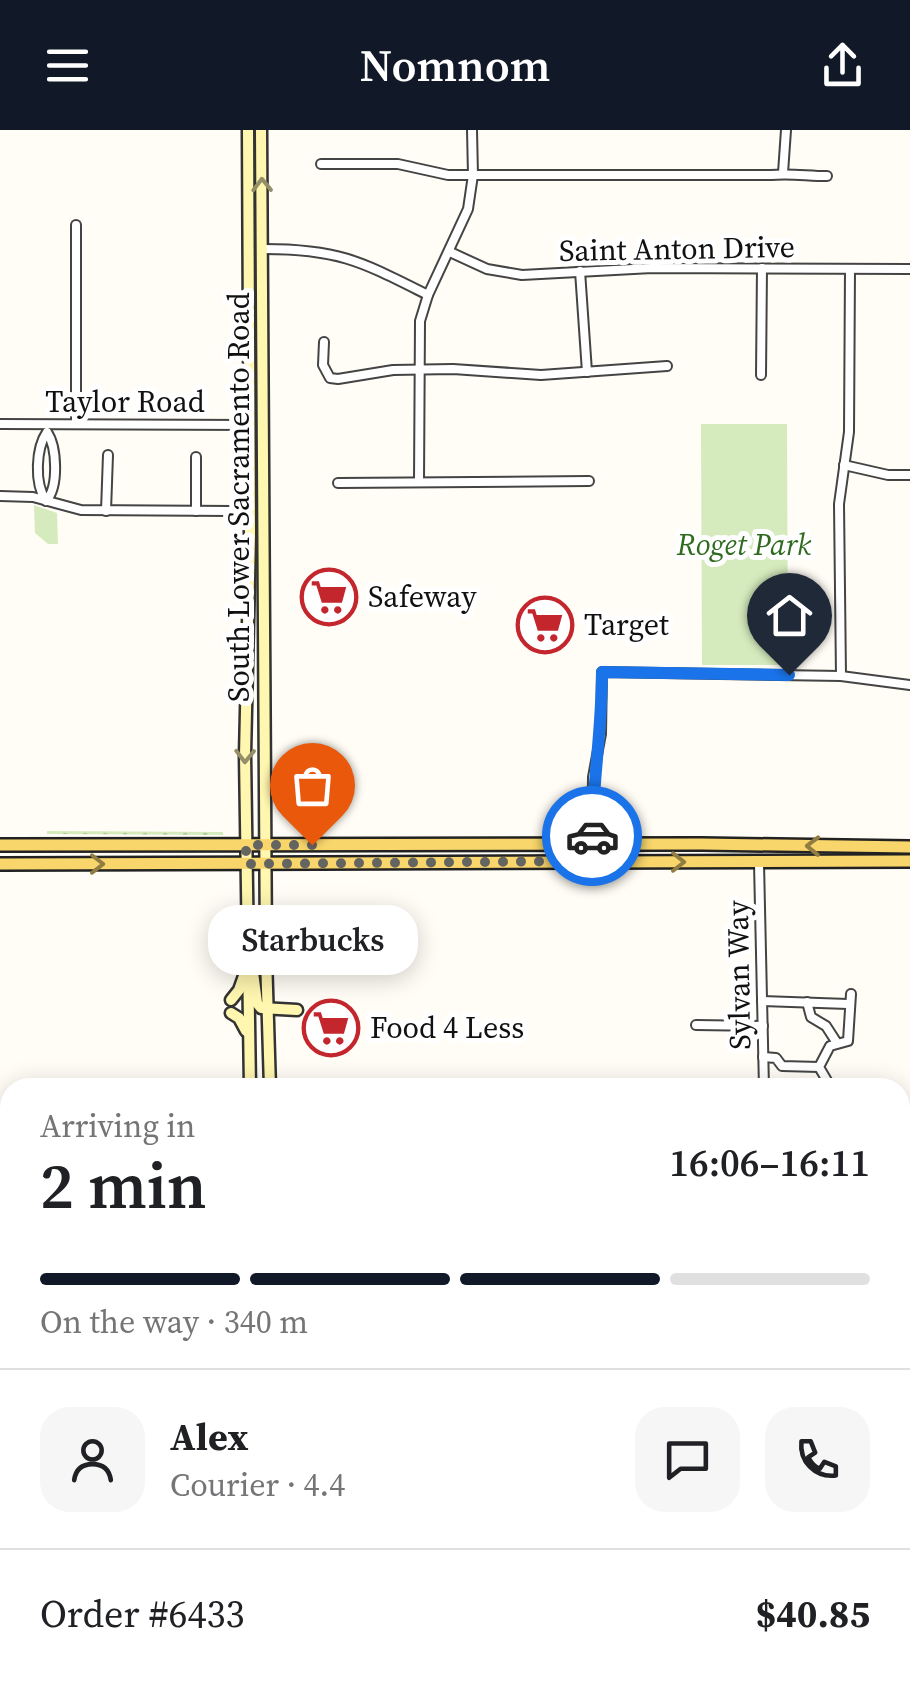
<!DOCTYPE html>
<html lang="en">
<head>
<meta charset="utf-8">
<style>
  :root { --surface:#fff; --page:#f6f6f6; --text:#202124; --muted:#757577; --line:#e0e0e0; --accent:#111827 }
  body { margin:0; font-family:"Source Serif 4",serif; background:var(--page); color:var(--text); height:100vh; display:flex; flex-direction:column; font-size:38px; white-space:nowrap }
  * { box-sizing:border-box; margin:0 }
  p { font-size:32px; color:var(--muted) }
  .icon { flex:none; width:55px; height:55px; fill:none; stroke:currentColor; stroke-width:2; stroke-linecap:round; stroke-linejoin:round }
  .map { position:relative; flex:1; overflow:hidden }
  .details { position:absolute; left:0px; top:948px; width:910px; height:622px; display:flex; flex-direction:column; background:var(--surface); border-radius:30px 30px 0 0; box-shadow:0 5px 25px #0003 }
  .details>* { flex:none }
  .pin { position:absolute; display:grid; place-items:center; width:85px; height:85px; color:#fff; margin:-102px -42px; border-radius:50% 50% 50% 0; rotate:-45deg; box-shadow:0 0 10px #0007 }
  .pin .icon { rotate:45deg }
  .courier { position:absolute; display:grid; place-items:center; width:100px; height:100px; margin:-50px; border:8px solid #1a73e8; border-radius:50%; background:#fff; color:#222; box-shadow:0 2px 12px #0007 }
  .bubble { position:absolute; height:70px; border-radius:30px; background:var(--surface); box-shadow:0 5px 25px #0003; font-size:32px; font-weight:600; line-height:70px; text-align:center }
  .summary em { font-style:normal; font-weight:600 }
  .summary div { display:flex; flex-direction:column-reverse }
  .summary { display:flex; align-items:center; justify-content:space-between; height:170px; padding:0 40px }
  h1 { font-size:65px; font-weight:600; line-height:75px }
  .bar { display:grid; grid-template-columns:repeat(4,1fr); gap:15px 10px; align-content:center; height:120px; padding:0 40px }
  .bar i { height:12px; border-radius:8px; background:var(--line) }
  .bar .current { background:var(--accent) }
  .bar p { grid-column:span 4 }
  .line { display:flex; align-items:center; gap:25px; padding:0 40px; border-top:2px solid var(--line) }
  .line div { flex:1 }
  .round { display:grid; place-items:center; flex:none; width:105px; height:105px; border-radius:30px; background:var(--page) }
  header { display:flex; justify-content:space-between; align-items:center; height:130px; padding:0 40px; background:var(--accent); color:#fff; font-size:45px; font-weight:600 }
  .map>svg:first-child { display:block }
</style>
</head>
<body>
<header><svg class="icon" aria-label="menu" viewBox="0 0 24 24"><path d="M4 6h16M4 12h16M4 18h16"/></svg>Nomnom<svg class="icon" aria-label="share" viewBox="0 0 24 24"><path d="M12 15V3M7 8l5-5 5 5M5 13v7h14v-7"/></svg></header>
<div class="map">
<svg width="910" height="1569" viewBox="0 0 910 1569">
  <defs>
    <pattern id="grass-dots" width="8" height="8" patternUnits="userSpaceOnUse" patternTransform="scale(2.5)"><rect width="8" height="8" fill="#d5ebbd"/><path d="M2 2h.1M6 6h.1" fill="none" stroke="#b6c8a1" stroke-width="1.8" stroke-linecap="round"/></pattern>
  </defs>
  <rect width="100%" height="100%" fill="#fffdf5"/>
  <polygon fill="url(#grass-dots)" points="47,701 223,702 223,705 47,704"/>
  <g fill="#d5ebbd">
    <polygon points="701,294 787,294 788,535 702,535"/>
    <polygon points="34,375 57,383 58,414 48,414 35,403"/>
  </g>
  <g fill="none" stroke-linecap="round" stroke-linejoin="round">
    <g stroke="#444" stroke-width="12">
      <g id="minor">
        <path d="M321,34h77l50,11h323c18,-2 37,1 56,1"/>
        <polyline points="783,43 786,0"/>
        <path d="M264,119c76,0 98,13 164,46"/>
        <polyline points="450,122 487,139 522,145 652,138 910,139"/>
        <polyline points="580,141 587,242"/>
        <polyline points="324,212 323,235 330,248 338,249 393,240 453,239 541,245 667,236"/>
        <polyline points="761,245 762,138"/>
        <polyline points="0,294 250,295"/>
        <polyline points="76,294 76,95"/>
        <path d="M47,302c10,15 12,55 -1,69 -12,-18 -10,-53 1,-69z"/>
        <polyline points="196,327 196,381"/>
        <polyline points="844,335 888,345 910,345"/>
        <polyline points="419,351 420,191 428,165 468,79 473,45 472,0"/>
        <polyline points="338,353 589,351"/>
        <polyline points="0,366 33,367 81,380 231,381"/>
        <polyline points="106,381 108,325"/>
        <polyline points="841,546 839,374 849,302 850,139"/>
        <polyline points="592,731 593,647 601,604 602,542 841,546 910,555"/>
        <polyline points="759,733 764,958"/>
        <polyline points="762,871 848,874"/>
        <polyline points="807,872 811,887 826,896 837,913"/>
        <polyline points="696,895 763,896"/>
        <polyline points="763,927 776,928 782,936 819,937"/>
        <polyline points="838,958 829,954 819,937 830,916 848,911 851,864"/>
        <polyline points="900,1035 910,1035"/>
        <polyline points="904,1136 910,1147"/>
        <polyline points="0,1180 10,1180"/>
        <polyline points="0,1261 10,1261"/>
        <polyline points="900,1287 910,1287"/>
        <polyline points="0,1341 10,1341"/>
        <polyline points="900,1359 910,1364"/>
        <polyline points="0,1397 10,1399"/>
        <polyline points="900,1422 910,1424"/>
        <polyline points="0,1455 10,1430"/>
        <polyline points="0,1482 10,1487"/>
        <polyline points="900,1538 910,1538"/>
      </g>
    </g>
    <g stroke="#444" stroke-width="14">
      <g id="tertiary">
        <polyline points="0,1538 10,1542"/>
        <polyline points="76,1560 133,1564 910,1564"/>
      </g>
    </g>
    <g stroke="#333" stroke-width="15">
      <g id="secondary">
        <polyline points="248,0 250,405 245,625 250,958"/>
        <polyline points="261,0 266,826 270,958"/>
        <polyline points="252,835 257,873 261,878 297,880"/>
        <polyline points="231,870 239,860 244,846"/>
        <polyline points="231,883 239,888 246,901"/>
        <polyline points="263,1560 264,1569"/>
        <polyline points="278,1560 278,1569"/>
      </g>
    </g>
    <g stroke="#222" stroke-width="16">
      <g id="primary">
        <polyline points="0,715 702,714 910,717"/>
        <polyline points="0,734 910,731"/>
      </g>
    </g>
    <use href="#minor" stroke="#fff" stroke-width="8"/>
    <use href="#tertiary" stroke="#fff" stroke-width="9"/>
    <use href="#secondary" stroke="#fff6b0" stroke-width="10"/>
    <use href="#primary" stroke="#f9d66b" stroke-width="11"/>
  </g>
  <defs><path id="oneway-chevron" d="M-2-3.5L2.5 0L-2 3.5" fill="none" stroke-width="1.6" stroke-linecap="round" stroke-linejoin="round" transform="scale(2.5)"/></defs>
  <g stroke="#948f68">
    <use href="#oneway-chevron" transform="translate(262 55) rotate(-91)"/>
    <use href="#oneway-chevron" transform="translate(245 626) rotate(91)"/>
  </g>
  <g stroke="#917d42">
    <use href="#oneway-chevron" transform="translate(813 716) rotate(-179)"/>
    <use href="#oneway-chevron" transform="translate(678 732)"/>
    <use href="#oneway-chevron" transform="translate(97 734)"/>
  </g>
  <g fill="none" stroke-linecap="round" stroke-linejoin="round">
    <polyline stroke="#646461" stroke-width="10" stroke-dasharray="0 18" points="312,715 246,715 246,734 592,731 592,706"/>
    <path stroke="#1a73e8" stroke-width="12" d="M592,706c1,-55 10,-108 10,-164l187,3"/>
  </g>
  <defs>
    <g id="supermarket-ring" transform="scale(2.875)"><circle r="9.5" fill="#fff" stroke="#c4262e" stroke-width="1.5"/><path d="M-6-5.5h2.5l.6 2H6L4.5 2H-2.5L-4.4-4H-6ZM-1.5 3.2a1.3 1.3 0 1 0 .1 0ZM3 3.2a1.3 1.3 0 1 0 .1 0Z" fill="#c4262e"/></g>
  </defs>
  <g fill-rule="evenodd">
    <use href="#supermarket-ring" x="329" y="467"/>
    <use href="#supermarket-ring" x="545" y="495"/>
    <use href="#supermarket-ring" x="331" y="898"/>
  </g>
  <g text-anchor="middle" stroke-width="10" stroke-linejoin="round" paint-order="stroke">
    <g font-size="30" fill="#111" stroke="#fff">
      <text transform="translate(677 119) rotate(-1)" y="10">Saint Anton Drive</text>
      <text x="125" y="282">Taylor Road</text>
      <text transform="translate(239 367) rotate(-90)" y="10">South Lower Sacramento Road</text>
      <text transform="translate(739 845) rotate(-91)" y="10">Sylvan Way</text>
    </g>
    <g font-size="30" font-style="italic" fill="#2f6b1f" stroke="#fff">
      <text x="744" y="425">Roget Park</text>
    </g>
    <g font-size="30" fill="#111" stroke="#fff" text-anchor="start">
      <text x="368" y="477">Safeway</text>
      <text x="584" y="505">Target</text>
      <text x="370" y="908">Food 4 Less</text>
    </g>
  </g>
</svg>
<div class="pin" style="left:312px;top:715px;background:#ea580c"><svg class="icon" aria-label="bag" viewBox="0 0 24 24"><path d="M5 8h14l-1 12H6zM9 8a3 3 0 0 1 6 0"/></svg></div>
<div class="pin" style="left:789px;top:545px;background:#1f2937"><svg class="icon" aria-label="home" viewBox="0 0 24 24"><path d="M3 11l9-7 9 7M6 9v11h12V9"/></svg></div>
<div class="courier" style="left:592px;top:706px"><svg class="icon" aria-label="car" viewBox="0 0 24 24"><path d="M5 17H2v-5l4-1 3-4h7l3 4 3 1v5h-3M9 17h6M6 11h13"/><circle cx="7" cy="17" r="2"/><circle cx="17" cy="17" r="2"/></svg></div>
<div class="bubble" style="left:208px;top:775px;width:210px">Starbucks</div>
<section class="details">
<div class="summary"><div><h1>2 min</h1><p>Arriving in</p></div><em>16:06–16:11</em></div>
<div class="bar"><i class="current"></i><i class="current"></i><i class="current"></i><i></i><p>On the way · 340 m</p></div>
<div class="line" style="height:180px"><a class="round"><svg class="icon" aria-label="person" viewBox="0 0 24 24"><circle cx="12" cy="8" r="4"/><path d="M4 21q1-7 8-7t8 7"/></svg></a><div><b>Alex</b><p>Courier · 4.4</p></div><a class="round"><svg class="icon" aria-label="chat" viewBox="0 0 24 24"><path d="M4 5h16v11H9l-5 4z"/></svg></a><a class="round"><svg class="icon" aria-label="phone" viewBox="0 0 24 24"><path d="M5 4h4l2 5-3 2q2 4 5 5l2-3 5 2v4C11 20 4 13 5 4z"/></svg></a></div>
<div class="line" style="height:130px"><div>Order #6433</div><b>$40.85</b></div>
</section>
</div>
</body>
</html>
